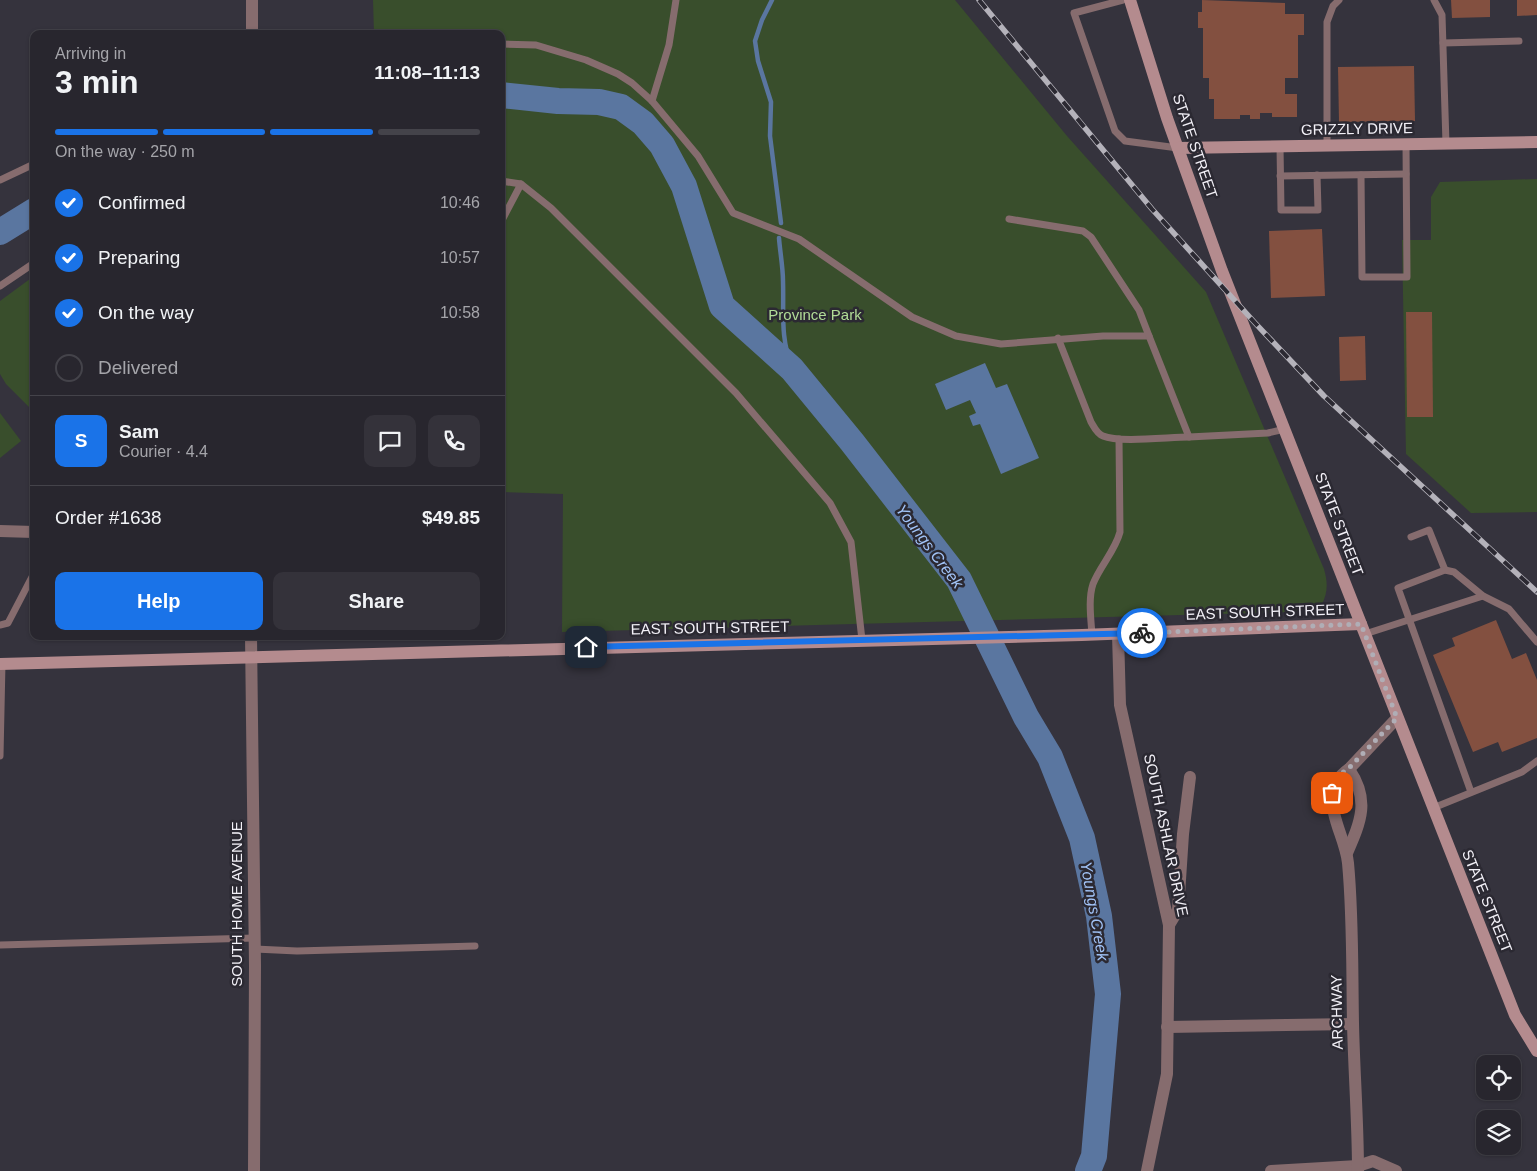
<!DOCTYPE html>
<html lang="en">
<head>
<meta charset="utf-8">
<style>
  :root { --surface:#28262e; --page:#34323a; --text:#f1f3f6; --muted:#a5a5aa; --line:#44434a; --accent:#1a73e8 }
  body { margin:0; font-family:Helvetica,sans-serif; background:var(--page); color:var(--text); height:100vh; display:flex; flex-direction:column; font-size:19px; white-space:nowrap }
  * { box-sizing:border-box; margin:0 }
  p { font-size:16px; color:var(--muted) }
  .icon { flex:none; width:28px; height:28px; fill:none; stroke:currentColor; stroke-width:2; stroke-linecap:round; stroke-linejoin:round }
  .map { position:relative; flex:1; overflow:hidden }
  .drawer { position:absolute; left:30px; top:30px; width:475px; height:610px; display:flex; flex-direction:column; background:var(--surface); border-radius:10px; box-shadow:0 1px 4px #0004,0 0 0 1px var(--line) }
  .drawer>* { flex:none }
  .buttons { position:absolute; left:1476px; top:1055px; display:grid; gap:10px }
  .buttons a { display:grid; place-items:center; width:45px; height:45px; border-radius:10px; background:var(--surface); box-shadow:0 1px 4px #0004,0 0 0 1px var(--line); font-size:25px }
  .pin { position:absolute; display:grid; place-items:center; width:42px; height:42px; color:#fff; margin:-21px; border-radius:10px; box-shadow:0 2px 8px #0006 }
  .courier { position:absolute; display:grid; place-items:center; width:50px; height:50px; margin:-25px; border:4px solid #1a73e8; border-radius:50%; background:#fff; color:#222; box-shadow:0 1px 6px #0007 }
  .overview em { font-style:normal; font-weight:700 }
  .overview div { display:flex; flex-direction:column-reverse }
  .overview { display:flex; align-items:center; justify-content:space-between; height:85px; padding:0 25px }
  h1 { font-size:32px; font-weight:700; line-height:38px }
  .bar { display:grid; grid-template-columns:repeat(4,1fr); gap:8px 5px; align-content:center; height:60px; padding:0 25px }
  .bar i { height:6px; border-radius:4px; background:var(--line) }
  .bar .current { background:var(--accent) }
  .bar p { grid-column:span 4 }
  .line { display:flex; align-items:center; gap:12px; padding:0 25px; border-top:1px solid var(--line) }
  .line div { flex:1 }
  .round { display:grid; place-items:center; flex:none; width:52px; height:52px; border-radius:10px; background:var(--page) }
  ol { padding:0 25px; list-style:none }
  li { display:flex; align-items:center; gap:15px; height:55px }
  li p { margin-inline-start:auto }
  li .icon { padding:5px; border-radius:50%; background:var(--accent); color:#fff; stroke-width:4 }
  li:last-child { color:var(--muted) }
  li i { width:28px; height:28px; border:2px solid var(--line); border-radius:50% }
  .button { display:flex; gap:10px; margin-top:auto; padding:10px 25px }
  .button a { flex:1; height:58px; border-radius:10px; background:var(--accent); color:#fff; font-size:20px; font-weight:700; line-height:58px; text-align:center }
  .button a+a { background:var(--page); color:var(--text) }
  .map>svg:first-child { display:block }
</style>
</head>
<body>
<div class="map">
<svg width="1537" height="1171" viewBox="0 0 1537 1171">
  <rect width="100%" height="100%" fill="#35333d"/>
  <g fill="#394e2c">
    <path d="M373,0h582l112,136 139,156 118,277c4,14 4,24 -3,37l-28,6 -731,20 1,-138 -62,-2v-458h-127z"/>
    <polygon points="1537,179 1537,512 1471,513 1406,454 1402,240 1431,240 1431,197 1440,182"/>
    <polygon points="34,276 34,412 6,384 0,374 0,301"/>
    <polygon points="0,413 21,441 0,458"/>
  </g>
  <polygon fill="#5a76a0" points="985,363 996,388 1007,384 1039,458 1001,474 980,424 973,426 969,416 976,413 970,400 946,410 935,384"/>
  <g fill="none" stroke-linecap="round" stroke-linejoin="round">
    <g stroke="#5a76a0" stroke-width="4.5">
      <polyline points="772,0 762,20 755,41 758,61 771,102 770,136 781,223"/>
      <path d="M779,238c1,14 4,29 4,43 1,35 -3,54 9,88"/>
    </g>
    <g stroke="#5a76a0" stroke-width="26">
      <polyline points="501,95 558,101 599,102 621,107 643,123 662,145 684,186 722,306 792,369 852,442 959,580 1026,717 1050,757 1082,838 1099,916 1108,994 1094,1156 1088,1171"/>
      <polyline points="0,232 34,211"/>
    </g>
  </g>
  <g fill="#835040">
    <polygon points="1202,0 1285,3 1285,14 1304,14 1304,35 1298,35 1298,78 1285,78 1285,94 1297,94 1297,117 1272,117 1272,113 1260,113 1260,119 1250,119 1250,115 1240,115 1240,119 1214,119 1214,99 1209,99 1209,78 1203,78 1203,28 1198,28 1198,12 1202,12"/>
    <polygon points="1451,0 1490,0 1490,17 1452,18"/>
    <polygon points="1517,0 1537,0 1537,15 1517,16"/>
    <polygon points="1414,66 1415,121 1339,122 1338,67"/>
    <polygon points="1322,229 1325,296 1271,298 1269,231"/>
    <polygon points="1406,312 1432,312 1433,417 1407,417"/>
    <polygon points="1365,336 1366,380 1340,381 1339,337"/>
    <polygon points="1496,620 1512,659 1526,653 1537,680 1537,738 1502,752 1498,742 1473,752 1433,655 1455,646 1452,638"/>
  </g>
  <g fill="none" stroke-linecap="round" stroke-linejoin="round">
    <g stroke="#866c6e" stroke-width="7">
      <polyline points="1123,0 1074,13 1115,131 1125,141 1178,148"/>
      <polyline points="1434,0 1442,15 1446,144"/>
      <polyline points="1443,43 1519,41"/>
      <polyline points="501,44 536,45 586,60 618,74 632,83 652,101 698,156 733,213 799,239 912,317 956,336 1001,344 1103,336 1149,336 1189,437 1268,433 1285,429"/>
      <polyline points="652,101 669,45 676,0"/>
      <polyline points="1327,145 1327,22 1333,6 1339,0"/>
      <polyline points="1280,146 1281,210 1318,210 1317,175"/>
      <polyline points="1361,175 1362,277 1407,277 1406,144"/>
      <polyline points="1280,176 1406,174"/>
      <polyline points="0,180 34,164"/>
      <polyline points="501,181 521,184 551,208 736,393 830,503 851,542 862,640"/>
      <polyline points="1009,219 1083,231 1091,237 1139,310 1149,336"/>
      <polyline points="501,222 521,184"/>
      <polyline points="0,286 34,263"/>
      <path d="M1058,338l33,84c3,5 6,12 12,14 16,7 66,1 86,1"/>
      <polyline points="1411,537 1429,530 1445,570"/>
      <polyline points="0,625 8,623 34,573"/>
      <polyline points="1365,634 1483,596"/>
      <path d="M1092,635c-1,-16 -4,-36 1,-51 7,-18 22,-33 27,-52l-1,-93"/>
      <polyline points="0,756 2,663"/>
      <polyline points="1471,792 1398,588 1445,570 1454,572 1483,596 1509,609 1537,642"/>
      <polyline points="1433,808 1522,772 1537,761"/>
      <polyline points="0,945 255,938"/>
      <polyline points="255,949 297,951 475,946"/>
    </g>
    <g stroke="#866c6e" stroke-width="12">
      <polyline points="252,0 252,34"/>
      <polyline points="0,531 34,532"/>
      <polyline points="1118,634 1120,705 1169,925 1167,1074 1147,1171"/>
      <polyline points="251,636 255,966 254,1171"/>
      <path d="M1347,853c14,-32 23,-53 2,-84"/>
      <polyline points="1169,925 1178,910 1183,834 1190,777"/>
      <polyline points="1167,1027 1353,1024"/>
      <polyline points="1271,1171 1358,1166 1373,1161 1396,1171"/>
      <path d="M1358,1171c0,-50 -4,-99 -5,-148 -1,-54 0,-107 -5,-160 -3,-32 -35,-69 1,-94l48,-51"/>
    </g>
    <g stroke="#b48b8e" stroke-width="12">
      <polyline points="1130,0 1167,118 1222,271 1515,1015 1537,1051"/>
      <polyline points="1178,148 1537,142"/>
      <polyline points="0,664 1082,635 1361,624"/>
    </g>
    <g stroke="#b4b2ba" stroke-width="5.5">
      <polyline id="rail" points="979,0 1152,209 1256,324 1324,396 1537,592"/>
    </g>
    <use href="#rail" stroke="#2b2932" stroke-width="4" stroke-dasharray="11" stroke-linecap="butt"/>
  </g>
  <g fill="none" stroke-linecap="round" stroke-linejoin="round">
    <polyline stroke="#b0aeb6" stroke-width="5" stroke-dasharray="0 9" points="1142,633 1361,624 1397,718 1348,769 1339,775 1332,793"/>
    <polyline stroke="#1a73e8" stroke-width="6" points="586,647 1142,633"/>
  </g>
  <g text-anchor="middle" stroke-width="5" stroke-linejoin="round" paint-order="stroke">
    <g font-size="15" fill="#f2f0f7" stroke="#2b2932">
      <text transform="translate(1357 129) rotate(-1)" y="5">GRIZZLY DRIVE</text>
      <text transform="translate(1195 146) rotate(71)" y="5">STATE STREET</text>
      <text transform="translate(1339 524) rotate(69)" y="5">STATE STREET</text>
      <text transform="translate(1265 612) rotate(-2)" y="5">EAST SOUTH STREET</text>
      <text transform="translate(710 628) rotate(-1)" y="5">EAST SOUTH STREET</text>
      <text transform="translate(1166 835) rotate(78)" y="5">SOUTH ASHLAR DRIVE</text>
      <text transform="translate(1487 901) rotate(68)" y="5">STATE STREET</text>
      <text transform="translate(237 904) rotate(-90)" y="5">SOUTH HOME AVENUE</text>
      <text transform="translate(1337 1012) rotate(-91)" y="5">ARCHWAY</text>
    </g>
    <g font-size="15" fill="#b1dc97" stroke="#2b2932">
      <text x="815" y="320">Province Park</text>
    </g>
    <g font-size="16" font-style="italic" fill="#a2c4f8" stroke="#2b2932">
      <text transform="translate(930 546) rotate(53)" y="6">Youngs Creek</text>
      <text transform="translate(1095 911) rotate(80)" y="6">Youngs Creek</text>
    </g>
  </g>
</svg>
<div class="buttons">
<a><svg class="icon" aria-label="locate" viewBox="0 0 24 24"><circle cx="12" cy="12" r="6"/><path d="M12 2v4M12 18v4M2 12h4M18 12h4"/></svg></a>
<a><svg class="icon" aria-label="layers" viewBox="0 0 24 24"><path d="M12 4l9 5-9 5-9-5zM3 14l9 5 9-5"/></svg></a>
</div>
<div class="pin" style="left:1332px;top:793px;background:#ea580c"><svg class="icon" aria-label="bag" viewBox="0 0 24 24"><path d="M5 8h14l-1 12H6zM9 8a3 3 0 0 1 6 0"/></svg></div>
<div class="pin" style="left:586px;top:647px;background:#1f2937"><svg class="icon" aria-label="home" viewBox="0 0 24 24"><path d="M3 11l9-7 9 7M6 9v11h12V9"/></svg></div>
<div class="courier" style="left:1142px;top:633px"><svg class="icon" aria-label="bike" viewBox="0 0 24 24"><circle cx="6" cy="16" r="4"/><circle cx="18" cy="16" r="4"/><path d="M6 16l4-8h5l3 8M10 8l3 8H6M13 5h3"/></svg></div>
<section class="drawer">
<div class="overview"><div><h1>3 min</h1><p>Arriving in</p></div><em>11:08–11:13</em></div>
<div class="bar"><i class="current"></i><i class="current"></i><i class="current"></i><i></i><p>On the way · 250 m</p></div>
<ol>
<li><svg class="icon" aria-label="check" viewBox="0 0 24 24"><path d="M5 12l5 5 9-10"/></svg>Confirmed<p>10:46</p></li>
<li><svg class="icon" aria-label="check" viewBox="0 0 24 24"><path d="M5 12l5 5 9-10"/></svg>Preparing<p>10:57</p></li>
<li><svg class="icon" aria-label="check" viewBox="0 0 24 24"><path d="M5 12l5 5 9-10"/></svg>On the way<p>10:58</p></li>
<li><i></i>Delivered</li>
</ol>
<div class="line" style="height:90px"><b class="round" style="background:var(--accent);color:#fff">S</b><div><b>Sam</b><p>Courier · 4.4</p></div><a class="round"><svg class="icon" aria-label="chat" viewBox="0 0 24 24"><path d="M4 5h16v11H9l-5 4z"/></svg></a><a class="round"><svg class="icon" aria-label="phone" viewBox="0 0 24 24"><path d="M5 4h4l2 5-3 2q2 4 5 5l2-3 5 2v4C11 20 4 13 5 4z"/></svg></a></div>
<div class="line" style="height:65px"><div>Order #1638</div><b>$49.85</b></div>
<div class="button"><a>Help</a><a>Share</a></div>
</section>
</div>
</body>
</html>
